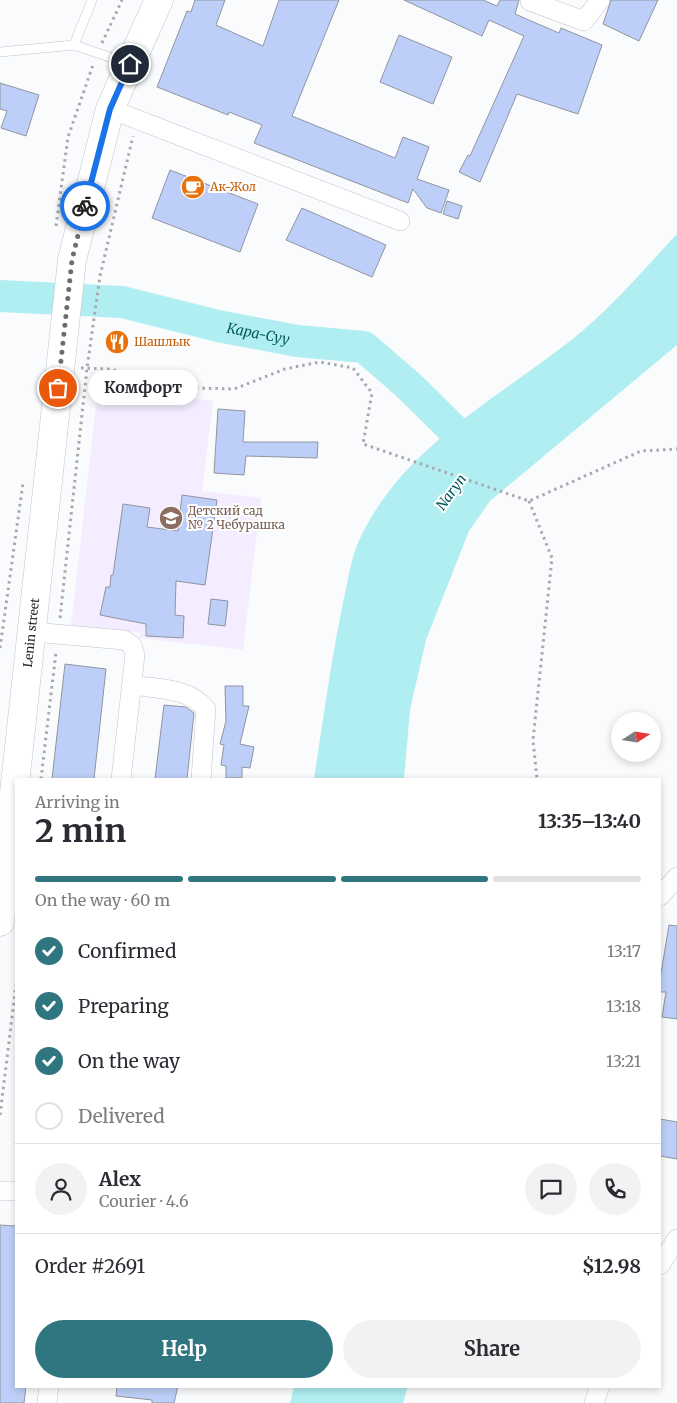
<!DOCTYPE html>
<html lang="en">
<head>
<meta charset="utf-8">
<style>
  :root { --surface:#fff; --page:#f2f2f3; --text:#2b2b33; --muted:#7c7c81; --line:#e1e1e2; --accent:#2f7681 }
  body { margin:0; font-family:Merriweather,serif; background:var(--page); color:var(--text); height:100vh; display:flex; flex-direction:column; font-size:19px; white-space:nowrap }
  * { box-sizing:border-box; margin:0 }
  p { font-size:16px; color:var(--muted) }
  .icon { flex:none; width:28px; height:28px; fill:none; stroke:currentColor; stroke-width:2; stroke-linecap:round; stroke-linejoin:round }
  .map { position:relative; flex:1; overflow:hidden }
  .panel { position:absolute; left:15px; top:778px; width:646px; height:610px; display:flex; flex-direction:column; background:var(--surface); border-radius:0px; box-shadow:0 2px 8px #0003 }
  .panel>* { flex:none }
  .needle { width:32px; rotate:78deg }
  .tools { position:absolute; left:611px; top:712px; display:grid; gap:10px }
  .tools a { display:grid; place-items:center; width:50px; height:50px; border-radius:50%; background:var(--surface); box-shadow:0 2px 8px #0003; font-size:25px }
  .pin { position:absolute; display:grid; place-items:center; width:42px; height:42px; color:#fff; margin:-21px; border:2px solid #fff; border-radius:50%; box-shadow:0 1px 5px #0007 }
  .courier { position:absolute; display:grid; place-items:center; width:50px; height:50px; margin:-25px; border:4px solid #1a73e8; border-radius:50%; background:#fff; color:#222; box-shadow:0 1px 6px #0007 }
  .bubble { position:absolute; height:35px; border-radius:18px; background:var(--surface); box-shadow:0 2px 8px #0003; font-size:16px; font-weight:700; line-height:35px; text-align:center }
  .summary em { font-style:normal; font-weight:700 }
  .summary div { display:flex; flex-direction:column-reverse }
  .summary { display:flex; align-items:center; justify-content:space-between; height:85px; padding:0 20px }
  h1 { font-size:32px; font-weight:700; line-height:38px }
  .bar { display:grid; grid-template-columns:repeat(4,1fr); gap:8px 5px; align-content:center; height:60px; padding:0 20px }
  .bar i { height:6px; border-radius:4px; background:var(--line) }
  .bar .current { background:var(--accent) }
  .bar p { grid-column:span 4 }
  .line { display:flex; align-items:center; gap:12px; padding:0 20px; border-top:1px solid var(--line) }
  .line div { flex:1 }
  .round { display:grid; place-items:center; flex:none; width:52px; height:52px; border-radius:26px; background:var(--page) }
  ol { padding:0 20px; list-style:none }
  li { display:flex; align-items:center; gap:15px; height:55px }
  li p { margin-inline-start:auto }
  li .icon { padding:5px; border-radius:50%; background:var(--accent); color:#fff; stroke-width:4 }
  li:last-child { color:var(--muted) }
  li i { width:28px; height:28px; border:2px solid var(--line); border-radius:50% }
  .primary-button { display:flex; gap:10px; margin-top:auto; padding:10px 20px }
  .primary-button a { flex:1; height:58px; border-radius:30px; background:var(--accent); color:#fff; font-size:20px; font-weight:700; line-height:58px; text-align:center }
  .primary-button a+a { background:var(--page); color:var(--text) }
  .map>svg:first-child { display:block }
</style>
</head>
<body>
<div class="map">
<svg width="677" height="1403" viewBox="0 0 677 1403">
  <rect width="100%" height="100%" fill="#fafbfd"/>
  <polygon fill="#f4edff" points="98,388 213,401 202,491 261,498 243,650 140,638 140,633 71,625"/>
  <g fill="#b1eef1">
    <path d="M677,234v111l-187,156 -21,30 -43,109 -16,70 -6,69h-90c9,-59 17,-118 29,-176 5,-22 8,-48 19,-69 44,-88 134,-135 208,-193 40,-31 73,-71 107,-107z"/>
    <polygon points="294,1386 408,1386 403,1403 290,1403"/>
  </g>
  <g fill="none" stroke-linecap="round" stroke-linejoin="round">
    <path stroke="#b1eef1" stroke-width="32" id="s1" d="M0,296l122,6 96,24 79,15 67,6 44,38 70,69"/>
  </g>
  <g fill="#bdcff8" stroke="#90959f">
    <polygon points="195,0 225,0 216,25 263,46 279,0 339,0 292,116 395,158 403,137 429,147 417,179 449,190 441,213 427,208 413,189 408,203 254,143 262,125 229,112 228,115 157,87 187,11 191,12"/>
    <polygon points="404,0 483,0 497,6 500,0 519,0 515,14 559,33 561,28 602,45 578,114 517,94 480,182 459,172 468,155 470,156 524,36 489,20 482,36"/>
    <polygon points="611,0 658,0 639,41 603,24"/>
    <polygon points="399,35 452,57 433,104 380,82"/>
    <polygon points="0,83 39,95 26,136 1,128 7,111 0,109"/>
    <polygon points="170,170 258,204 240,252 152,218"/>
    <polygon points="447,201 462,206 458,219 443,214"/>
    <polygon points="302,208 386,245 372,277 286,240"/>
    <polygon points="218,409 245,411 243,442 318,442 317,458 246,456 244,475 214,473"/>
    <polygon points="182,495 217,500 205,585 176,581 175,615 184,616 183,638 146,636 146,624 100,615 106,587 110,587 111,575 113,575 123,504 150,508 147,527 178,531"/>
    <polygon points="211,599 228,601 225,626 208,624"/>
    <polygon points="65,664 106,669 94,779 52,779"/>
    <polygon points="225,686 243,686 243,706 249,706 240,744 254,747 250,768 242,767 242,778 226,778 226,766 221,765 224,745 220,744 226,721"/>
    <polygon points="164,705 186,707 194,713 187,779 155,779"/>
    <polygon points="669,925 677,926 677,1019 662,1017 666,992 660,992 660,979"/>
    <polygon points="660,1119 677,1122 677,1159 660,1156"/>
    <polygon points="0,1225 16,1226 16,1386 26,1386 24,1403 0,1403"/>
    <polygon points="117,1386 178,1386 174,1403 152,1403 152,1400 116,1396"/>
  </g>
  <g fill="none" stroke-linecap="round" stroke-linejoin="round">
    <g stroke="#bec3cf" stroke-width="10">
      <g id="lane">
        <polyline points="74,45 92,0"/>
        <polyline points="0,52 74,45 127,63"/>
      </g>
    </g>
    <g stroke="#bec3cf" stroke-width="20">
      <g id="street">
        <polyline points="530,1 584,21 600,0"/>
        <polyline points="110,109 400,221"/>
        <polyline points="32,632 124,640 132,645 135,655 121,779"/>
        <path d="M133,685c24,4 57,3 73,24l-5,70"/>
        <polyline points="660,896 677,877"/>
        <polyline points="0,1191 16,1191"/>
        <polyline points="660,1265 677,1239"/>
        <polyline points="47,1403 49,1386"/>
        <polyline points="594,1403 600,1386"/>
      </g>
    </g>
    <g stroke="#bec3cf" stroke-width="29">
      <g id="primary">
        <path id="s2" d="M0,922l72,-662 38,-151 49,-109"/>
      </g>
    </g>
    <g stroke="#a7a9ac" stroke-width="3" stroke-dasharray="2.5 4" stroke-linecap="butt">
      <polyline points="102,43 122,0"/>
      <polyline points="56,226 68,137 93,65"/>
      <polyline points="81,368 109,369 193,388 234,389 285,369 320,362 353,368 372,393 363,444 529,501 641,451 677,449"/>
      <polyline points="529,501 552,558 533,740 537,779"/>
      <polyline points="60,618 87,368 100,276 133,136"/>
      <polyline points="0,648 23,483"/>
      <polyline points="41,779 56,652"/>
      <polyline points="0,1115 16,985"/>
    </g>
    <use href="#lane" stroke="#fff" stroke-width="9"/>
    <use href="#street" stroke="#fff" stroke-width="19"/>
    <use href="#primary" stroke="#fff" stroke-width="28"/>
  </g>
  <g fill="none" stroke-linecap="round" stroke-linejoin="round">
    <polyline stroke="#6b6d70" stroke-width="5" stroke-dasharray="0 9" points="58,388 72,260 85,206"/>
    <polyline stroke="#1a73e8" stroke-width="6" points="85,206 110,109 130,64"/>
  </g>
  <defs>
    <g id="cafe-disc" transform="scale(1.25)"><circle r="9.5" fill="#e8710a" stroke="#fff"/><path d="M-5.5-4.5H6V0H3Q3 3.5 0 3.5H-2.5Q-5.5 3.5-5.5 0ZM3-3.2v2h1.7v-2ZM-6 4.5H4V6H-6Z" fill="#fff"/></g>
    <g id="restaurant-disc" transform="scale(1.25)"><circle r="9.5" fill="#e8710a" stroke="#fff"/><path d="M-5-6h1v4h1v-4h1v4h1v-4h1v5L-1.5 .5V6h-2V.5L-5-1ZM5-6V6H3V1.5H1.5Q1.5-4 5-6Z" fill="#fff"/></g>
    <g id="school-disc" transform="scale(1.25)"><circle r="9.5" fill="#8d6e63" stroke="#fff"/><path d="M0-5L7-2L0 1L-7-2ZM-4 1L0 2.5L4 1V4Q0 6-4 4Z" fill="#fff"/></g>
  </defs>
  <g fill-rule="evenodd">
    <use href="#cafe-disc" x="193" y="187"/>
    <use href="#restaurant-disc" x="117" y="342"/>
    <use href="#school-disc" x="171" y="518"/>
  </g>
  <g text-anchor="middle" stroke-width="4" stroke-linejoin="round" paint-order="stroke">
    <g font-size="12" fill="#c56008" stroke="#fff" text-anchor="start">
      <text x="210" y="191">Ак-Жол</text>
      <text x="134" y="346">Шашлык</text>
    </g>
    <g font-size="12" fill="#785e54" stroke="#fff" text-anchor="start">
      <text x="188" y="515">Детский сад<tspan x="188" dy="14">№ 2 Чебурашка</tspan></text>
    </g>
    <g font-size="12" fill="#1e2024" stroke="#fff">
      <text dy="4" stroke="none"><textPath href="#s2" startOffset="291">Lenin street</textPath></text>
    </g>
    <g font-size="14" font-style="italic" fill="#005a5e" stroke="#fff">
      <text dy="5" stroke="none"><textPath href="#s1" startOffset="262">Кара-Суу</textPath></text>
      <text transform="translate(451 492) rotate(-54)" y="5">Naryn</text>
    </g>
  </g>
</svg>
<div class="tools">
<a><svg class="needle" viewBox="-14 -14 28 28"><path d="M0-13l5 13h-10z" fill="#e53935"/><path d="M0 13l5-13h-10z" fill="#7c7c81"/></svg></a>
</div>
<div class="pin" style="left:58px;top:388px;background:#ea580c"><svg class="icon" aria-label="bag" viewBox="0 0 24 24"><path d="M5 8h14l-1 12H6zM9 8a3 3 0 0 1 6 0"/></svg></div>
<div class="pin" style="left:130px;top:64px;background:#1f2937"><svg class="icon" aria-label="home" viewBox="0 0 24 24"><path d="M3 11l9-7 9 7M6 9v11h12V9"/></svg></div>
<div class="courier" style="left:85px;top:206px"><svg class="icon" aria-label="bike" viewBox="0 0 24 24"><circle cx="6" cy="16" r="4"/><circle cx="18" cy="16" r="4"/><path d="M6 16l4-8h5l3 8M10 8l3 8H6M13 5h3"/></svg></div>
<div class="bubble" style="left:88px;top:370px;width:110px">Комфорт</div>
<section class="panel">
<div class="summary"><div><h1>2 min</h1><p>Arriving in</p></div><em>13:35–13:40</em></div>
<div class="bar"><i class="current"></i><i class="current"></i><i class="current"></i><i></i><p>On the way · 60 m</p></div>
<ol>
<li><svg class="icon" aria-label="check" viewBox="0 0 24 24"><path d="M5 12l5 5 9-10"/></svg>Confirmed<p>13:17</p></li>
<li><svg class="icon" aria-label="check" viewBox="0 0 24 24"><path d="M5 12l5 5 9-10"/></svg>Preparing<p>13:18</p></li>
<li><svg class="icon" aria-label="check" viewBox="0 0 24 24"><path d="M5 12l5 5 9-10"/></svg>On the way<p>13:21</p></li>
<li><i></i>Delivered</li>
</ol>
<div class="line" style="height:90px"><a class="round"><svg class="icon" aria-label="person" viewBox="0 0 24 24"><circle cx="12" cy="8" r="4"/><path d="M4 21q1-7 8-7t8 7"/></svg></a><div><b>Alex</b><p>Courier · 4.6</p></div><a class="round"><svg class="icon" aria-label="chat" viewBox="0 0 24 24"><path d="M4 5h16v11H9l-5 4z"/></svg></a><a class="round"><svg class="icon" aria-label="phone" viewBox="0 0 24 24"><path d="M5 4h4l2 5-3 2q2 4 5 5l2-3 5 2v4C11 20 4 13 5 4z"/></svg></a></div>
<div class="line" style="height:65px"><div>Order #2691</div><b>$12.98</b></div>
<div class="primary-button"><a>Help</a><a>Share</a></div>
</section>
</div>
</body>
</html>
